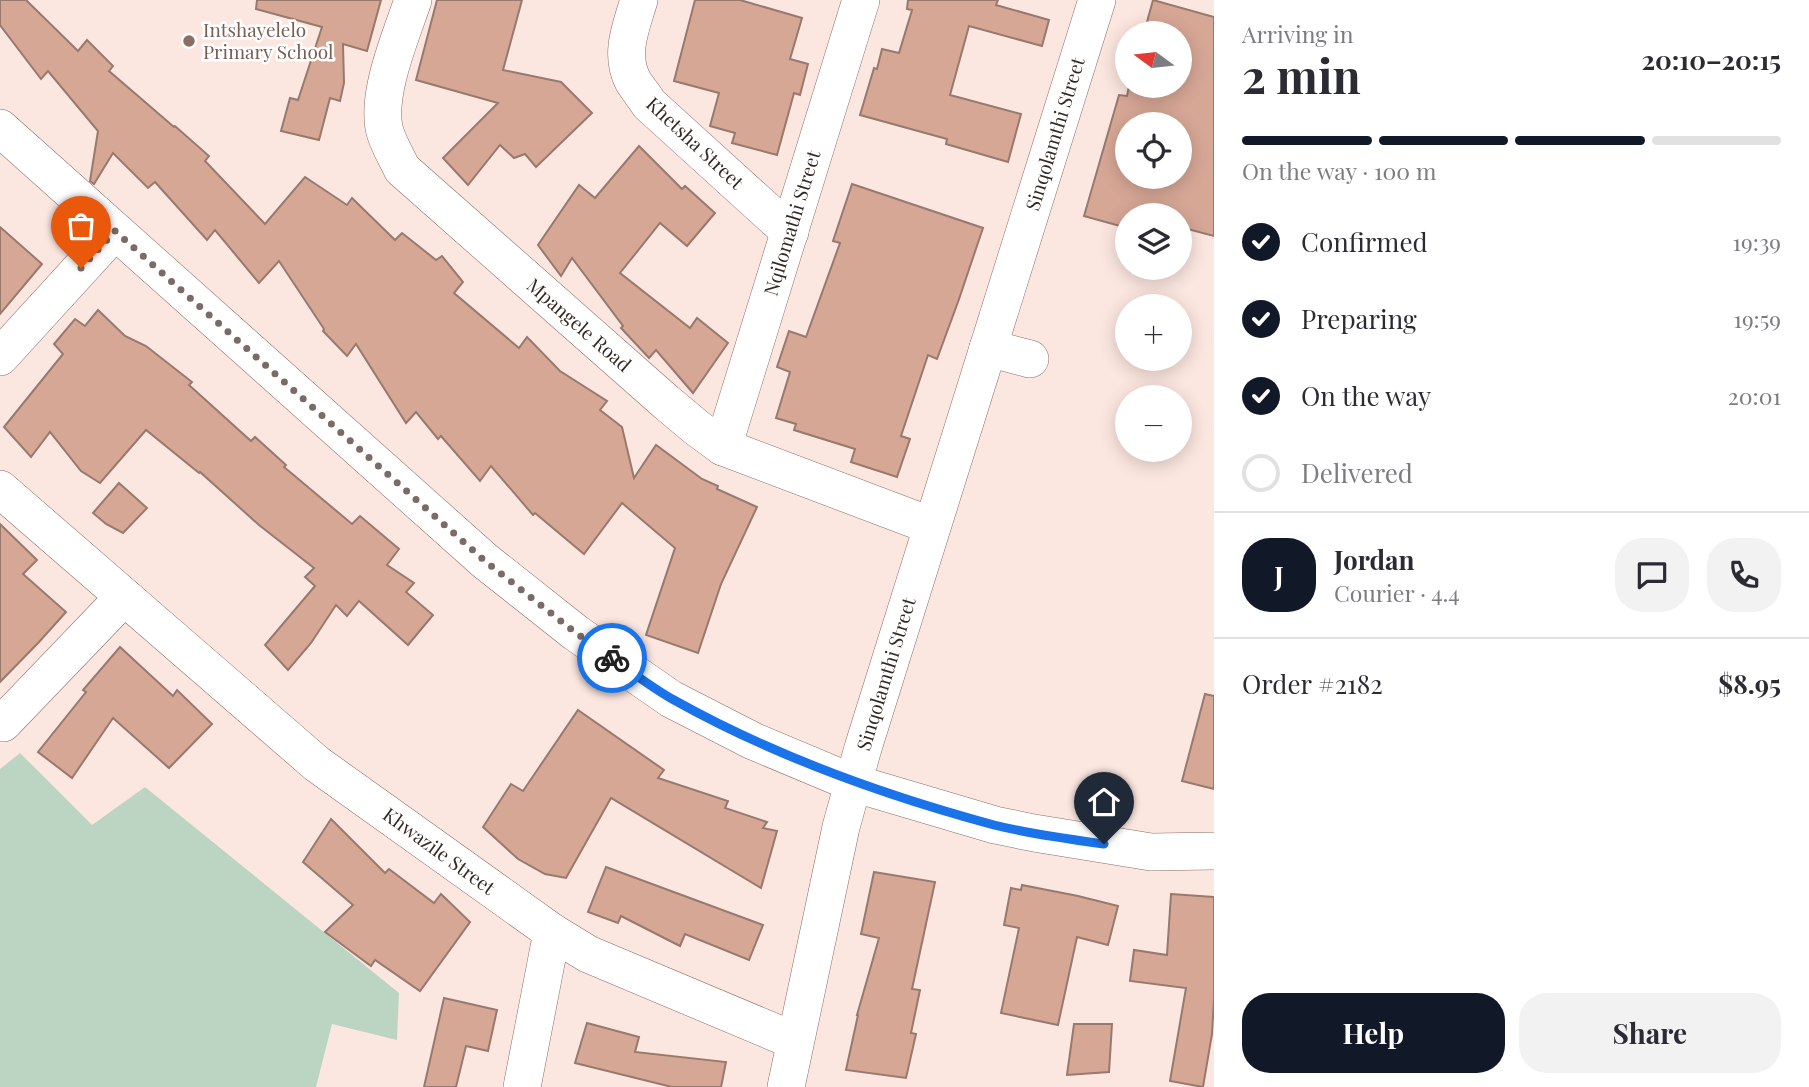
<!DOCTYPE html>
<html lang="en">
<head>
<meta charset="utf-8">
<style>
  :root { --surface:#fff; --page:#f2f2f3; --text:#2b2b33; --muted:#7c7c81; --line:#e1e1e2; --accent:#111827 }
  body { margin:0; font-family:"Playfair Display",serif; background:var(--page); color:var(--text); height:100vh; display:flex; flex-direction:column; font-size:26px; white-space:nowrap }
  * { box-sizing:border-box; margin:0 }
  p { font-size:23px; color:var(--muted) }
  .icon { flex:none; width:38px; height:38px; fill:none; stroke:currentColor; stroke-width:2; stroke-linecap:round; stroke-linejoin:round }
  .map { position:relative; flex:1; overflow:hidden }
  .sheet { display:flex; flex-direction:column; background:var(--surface); width:595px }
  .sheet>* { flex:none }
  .needle { width:46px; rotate:285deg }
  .controls { position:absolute; left:1115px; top:21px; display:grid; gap:14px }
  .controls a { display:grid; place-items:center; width:77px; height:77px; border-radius:50%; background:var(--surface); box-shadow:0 4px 18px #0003; font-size:35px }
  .pin { position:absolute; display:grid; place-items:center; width:60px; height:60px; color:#fff; margin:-72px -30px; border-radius:50% 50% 50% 0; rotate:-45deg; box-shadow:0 0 7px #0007 }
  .pin .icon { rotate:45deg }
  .courier { position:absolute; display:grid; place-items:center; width:70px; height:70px; margin:-35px; border:5px solid #1a73e8; border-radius:50%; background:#fff; color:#222; box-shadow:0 2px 9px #0007 }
  .headline em { font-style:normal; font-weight:700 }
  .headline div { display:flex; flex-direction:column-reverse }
  .headline { display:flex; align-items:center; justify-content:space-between; height:119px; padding:0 28px }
  h1 { font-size:46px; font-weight:700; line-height:52px }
  .bar { display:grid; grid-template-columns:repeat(4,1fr); gap:10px 7px; align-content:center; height:84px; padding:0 28px }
  .bar i { height:9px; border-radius:5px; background:var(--line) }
  .bar .current { background:var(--accent) }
  .bar p { grid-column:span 4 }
  .line { display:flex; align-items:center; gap:18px; padding:0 28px; border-top:2px solid var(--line) }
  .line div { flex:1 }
  .round { display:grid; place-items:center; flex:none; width:74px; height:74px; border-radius:28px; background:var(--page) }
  ol { padding:0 28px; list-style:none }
  li { display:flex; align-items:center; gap:21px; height:77px }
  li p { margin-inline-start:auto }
  li .icon { padding:7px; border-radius:50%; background:var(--accent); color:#fff; stroke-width:4 }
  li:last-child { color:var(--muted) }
  li i { width:38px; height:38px; border:4px solid var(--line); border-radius:50% }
  .button { display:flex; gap:14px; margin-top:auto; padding:14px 28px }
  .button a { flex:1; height:80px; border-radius:28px; background:var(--accent); color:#fff; font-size:28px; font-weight:700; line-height:80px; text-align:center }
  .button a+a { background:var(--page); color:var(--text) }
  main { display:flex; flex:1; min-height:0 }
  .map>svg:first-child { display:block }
</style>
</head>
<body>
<main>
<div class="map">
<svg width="1214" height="1087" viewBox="0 0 1214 1087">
  <rect width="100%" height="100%" fill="#fce7e0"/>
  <polygon fill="#bcd5c2" points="20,753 92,825 145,787 399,993 397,1040 332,1024 316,1087 0,1087 0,769"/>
  <g fill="#d7a796" stroke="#97796e" stroke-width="2" fill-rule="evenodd">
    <polygon points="0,0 26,0 78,51 87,40 113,66 109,71 174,127 175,126 209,156 205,161 265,224 305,177 347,205 352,198 395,240 402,233 436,260 442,256 463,282 454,293 519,348 527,337 560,371 607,401 600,410 622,427 634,478 656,445 702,479 718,486 717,489 757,507 721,584 698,653 646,635 675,548 622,503 584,554 535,513 533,515 491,466 480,481 441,436 438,439 416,412 406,423 356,344 347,356 323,331 324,329 279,261 259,283 215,230 207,240 155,182 148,188 113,153 94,184 90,181 98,131 48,71 41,79 0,25"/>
    <polygon points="257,0 381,0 367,51 343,44 344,83 340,101 330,98 319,140 281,131 290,98 298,100 322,27 256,9"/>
    <polygon points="437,0 522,0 503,70 561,82 592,113 536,167 525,154 514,158 500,145 468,185 443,158 498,103 416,80"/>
    <polygon points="695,0 740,0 802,18 790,59 808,64 800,95 794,93 777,155 732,143 735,133 710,126 719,93 674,81"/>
    <polygon points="908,0 998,0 996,5 1049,20 1042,46 969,26 950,95 1021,114 1008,162 946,144 947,139 860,115 874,68 877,69 882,49 899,53 912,10 907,9"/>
    <path d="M1153,0l61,17v219l-34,-9v-12l-50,-1 -3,1v13l-43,-12 35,-121 8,1 2,-10h51v-53h-36zM1127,124h53v53h-53z"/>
    <polygon points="639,146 682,189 685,186 715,213 687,246 660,223 620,273 690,328 697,318 728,343 693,393 656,350 649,358 621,328 623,326 572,258 561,276 538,245 579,185 595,198"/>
    <polygon points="852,184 983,228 958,302 937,359 928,355 901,436 910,439 897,477 851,462 855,449 794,430 796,424 776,418 790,372 777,367 789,331 806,337 840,243 833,241"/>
    <polygon points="0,227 42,264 0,314"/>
    <polygon points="98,310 125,336 146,346 192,382 189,385 251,441 255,437 286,465 284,467 352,524 360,516 399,549 387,565 414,583 406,592 433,615 408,645 359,601 347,616 336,605 311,643 288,670 265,645 315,586 305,577 314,568 259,525 200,472 199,473 146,430 100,483 81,471 50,432 31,457 4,427 63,354 54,344 75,319 85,326"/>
    <polygon points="119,483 147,508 123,533 106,524 93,513"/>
    <polygon points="0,524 37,560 23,574 66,612 39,642 0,682"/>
    <polygon points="120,647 173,696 177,690 212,724 169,768 113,718 72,778 38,752 86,692 83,690"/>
    <polygon points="1205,694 1214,696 1214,789 1182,781"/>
    <polygon points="578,710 664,770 658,778 728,801 725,808 767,822 763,828 777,831 761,888 611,798 566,878 545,874 518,859 483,827 511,784 523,791"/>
    <polygon points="331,819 385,873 389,869 434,903 441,894 470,922 420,991 375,960 371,966 325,932 353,905 303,862"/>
    <polygon points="606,867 763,925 749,960 685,934 680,946 621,916 618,923 588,912"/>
    <polygon points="874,872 935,882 912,989 920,990 911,1033 916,1034 906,1078 846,1070 858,1015 857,1015 879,938 861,934"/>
    <polygon points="1022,885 1078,896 1118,906 1108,945 1077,937 1058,1025 1001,1013 1019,928 1004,925 1011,888 1021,890"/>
    <polygon points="1171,894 1214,897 1214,999 1212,1034 1203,1087 1170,1081 1186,988 1130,981 1134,950 1167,955"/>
    <polygon points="444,998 497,1010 488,1051 466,1046 456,1087 424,1087"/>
    <polygon points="587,1023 639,1037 635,1052 726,1062 721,1087 672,1087 575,1063"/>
    <polygon points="1074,1024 1112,1024 1109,1072 1067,1075"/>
  </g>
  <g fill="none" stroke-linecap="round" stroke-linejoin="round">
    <g stroke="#8b6d63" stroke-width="38">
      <g id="street">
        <path d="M413,0c-12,36 -36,91 -29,128 3,14 12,28 18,41l264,233 31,26 26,19 209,79"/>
        <path d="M639,0c-8,27 -20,54 -6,81 5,8 11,15 16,23l141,128"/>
        <polyline points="0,128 485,561 576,633 671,699 753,741 853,783 995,825 1034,833 1151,852 1214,851"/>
        <polyline points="988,348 1030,359"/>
        <polyline points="0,357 115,231"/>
        <polyline points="723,447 861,0"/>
        <polyline points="0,489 317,764 552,932 588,954 795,1041"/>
        <polyline points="3,723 124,597"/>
        <polyline points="522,1087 552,932"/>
        <polyline points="786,1087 841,827 863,748 1097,0"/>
      </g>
    </g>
    <use href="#street" stroke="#fff" stroke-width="37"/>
  </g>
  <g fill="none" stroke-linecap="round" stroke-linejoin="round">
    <polyline stroke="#7a6b65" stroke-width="7" stroke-dasharray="0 12.6" points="81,268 115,231 485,561 576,633 612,658"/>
    <path stroke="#1a73e8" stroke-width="9" d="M612,658c20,14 40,30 62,42 100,56 209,95 320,125 36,9 73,14 110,19"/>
  </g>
  <circle fill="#8d6e63" stroke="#fff" stroke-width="2.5" cx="189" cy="41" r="7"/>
  <g text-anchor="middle" stroke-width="5" stroke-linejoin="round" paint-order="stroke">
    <g font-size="19" fill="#785e54" stroke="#fff" text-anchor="start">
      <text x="203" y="37">Intshayelelo<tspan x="203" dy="22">Primary School</tspan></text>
    </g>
    <g font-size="19" fill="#342823" stroke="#fff">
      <text transform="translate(1055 134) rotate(-73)" y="7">Sinqolamthi Street</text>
      <text transform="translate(695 143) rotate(43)" y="7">Khetsha Street</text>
      <text transform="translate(792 223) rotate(-73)" y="7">Nqilomathi Street</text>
      <text transform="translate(579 325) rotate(41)" y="7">Mpangele Road</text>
      <text transform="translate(886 674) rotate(-73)" y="7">Sinqolamthi Street</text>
      <text transform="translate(439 851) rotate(36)" y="7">Khwazile Street</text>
    </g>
  </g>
</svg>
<div class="controls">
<a><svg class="needle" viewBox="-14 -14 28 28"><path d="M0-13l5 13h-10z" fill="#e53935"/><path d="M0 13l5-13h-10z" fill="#7c7c81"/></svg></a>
<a><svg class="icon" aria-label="locate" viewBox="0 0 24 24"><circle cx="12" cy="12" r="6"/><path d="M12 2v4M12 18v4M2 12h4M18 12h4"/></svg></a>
<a><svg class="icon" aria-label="layers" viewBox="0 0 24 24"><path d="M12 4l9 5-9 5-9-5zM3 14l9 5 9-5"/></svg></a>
<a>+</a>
<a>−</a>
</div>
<div class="pin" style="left:81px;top:268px;background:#ea580c"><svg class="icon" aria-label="bag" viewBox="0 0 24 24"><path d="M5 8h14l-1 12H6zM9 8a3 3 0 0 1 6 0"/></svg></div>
<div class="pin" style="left:1104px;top:844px;background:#1f2937"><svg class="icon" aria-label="home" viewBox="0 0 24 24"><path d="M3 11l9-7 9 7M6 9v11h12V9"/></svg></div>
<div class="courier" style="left:612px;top:658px"><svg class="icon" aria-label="bike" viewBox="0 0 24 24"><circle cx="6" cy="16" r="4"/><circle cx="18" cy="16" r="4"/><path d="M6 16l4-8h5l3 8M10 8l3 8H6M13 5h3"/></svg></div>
</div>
<section class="sheet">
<div class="headline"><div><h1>2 min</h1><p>Arriving in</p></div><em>20:10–20:15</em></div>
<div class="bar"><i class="current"></i><i class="current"></i><i class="current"></i><i></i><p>On the way · 100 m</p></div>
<ol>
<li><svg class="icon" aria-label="check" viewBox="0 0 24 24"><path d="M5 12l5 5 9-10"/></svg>Confirmed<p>19:39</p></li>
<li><svg class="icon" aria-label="check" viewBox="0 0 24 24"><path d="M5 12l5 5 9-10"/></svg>Preparing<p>19:59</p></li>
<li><svg class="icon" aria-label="check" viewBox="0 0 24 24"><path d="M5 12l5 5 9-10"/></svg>On the way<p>20:01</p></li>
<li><i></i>Delivered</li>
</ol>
<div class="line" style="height:126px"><b class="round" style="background:var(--accent);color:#fff">J</b><div><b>Jordan</b><p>Courier · 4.4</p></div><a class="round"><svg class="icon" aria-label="chat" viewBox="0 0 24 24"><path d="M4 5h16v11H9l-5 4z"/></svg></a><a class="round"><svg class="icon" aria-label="phone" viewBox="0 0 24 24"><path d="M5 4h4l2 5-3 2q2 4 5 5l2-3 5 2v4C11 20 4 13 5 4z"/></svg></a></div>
<div class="line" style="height:91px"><div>Order #2182</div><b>$8.95</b></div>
<div class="button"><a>Help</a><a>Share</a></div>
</section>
</main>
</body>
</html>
